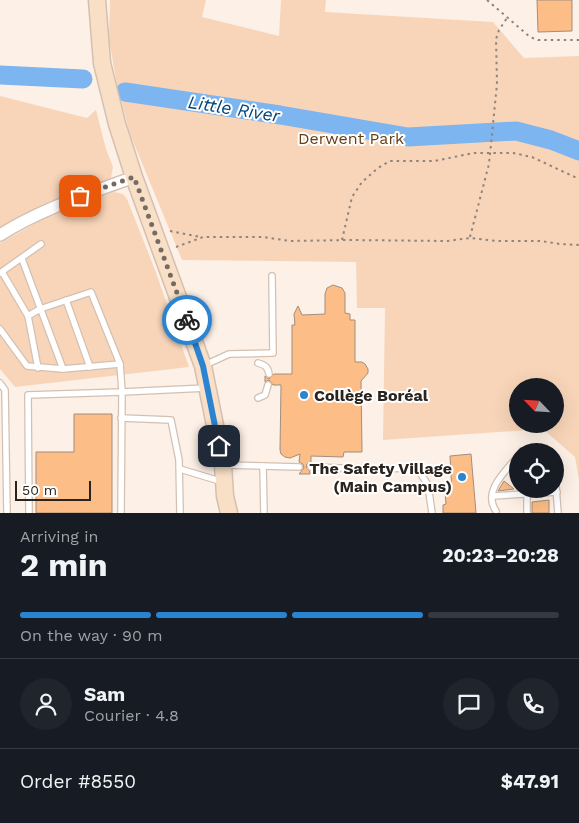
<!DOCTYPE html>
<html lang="en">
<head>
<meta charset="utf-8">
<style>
  :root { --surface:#171b24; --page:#20242c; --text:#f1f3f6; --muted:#9ea1a6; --line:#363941; --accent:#2b84d1 }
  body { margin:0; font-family:"Work Sans",sans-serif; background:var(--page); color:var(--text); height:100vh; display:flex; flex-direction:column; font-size:19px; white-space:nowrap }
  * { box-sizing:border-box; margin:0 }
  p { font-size:16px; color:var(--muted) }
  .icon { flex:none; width:28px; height:28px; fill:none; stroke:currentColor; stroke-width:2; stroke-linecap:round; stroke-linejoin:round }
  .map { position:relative; height:513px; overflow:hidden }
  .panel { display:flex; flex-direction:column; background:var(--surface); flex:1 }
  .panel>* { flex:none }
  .needle { width:32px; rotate:295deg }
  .buttons { position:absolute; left:509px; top:378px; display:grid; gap:10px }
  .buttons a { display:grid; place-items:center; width:55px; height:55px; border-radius:50%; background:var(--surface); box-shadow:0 5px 20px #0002; font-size:25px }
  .scale { position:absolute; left:15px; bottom:12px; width:76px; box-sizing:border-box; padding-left:5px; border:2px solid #2b241e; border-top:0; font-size:14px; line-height:18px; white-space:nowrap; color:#2b241e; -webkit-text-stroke:4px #fff; paint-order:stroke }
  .pin { position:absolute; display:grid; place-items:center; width:42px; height:42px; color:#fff; margin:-21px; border-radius:10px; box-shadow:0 2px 8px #0006 }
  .courier { position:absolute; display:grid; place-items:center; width:50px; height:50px; margin:-25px; border:4px solid #2b84d1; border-radius:50%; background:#fff; color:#222; box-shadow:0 1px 6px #0007 }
  .headline em { font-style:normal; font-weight:700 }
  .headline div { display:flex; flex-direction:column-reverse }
  .headline { display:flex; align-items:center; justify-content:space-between; height:85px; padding:0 20px }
  h1 { font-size:32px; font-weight:700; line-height:38px }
  .bar { display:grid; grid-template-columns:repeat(4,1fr); gap:8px 5px; align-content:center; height:60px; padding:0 20px }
  .bar i { height:6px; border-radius:4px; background:var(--line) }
  .bar .current { background:var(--accent) }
  .bar p { grid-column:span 4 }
  .line { display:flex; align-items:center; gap:12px; padding:0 20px; border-top:1px solid var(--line) }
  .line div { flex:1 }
  .round { display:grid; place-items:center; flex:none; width:52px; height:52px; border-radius:26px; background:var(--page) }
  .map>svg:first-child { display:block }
</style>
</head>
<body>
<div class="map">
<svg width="579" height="513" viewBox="0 0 579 513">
  <rect width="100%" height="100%" fill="#fdf0e6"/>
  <g fill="#f8d5b9" fill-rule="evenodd">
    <path d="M110,0h96l-4,17 77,19 2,-36h45l-1,12 168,10 31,36 55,-2v424l-4,-23 -32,-28 -160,11 2,-132h-28l-1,-46 -174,-2 -52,-126 -13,-49 -8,-46zM518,386h37v38h-37z"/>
    <polygon points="0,96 87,118 96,110 106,149 113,167 111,178 49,202 0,228"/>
    <polygon points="114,192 123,194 127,199 155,270 189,367 15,387 0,369 0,243 47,217"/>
  </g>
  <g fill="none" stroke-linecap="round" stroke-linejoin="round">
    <g stroke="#7cb5ef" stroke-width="19">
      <polyline points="0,75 83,79"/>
      <polyline points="125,92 280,115 408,137 516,131 551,140 579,151"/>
    </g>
  </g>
  <g fill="#fdbd86" stroke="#a18e7f">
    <polygon points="537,0 572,0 572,31 538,32"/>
    <polygon points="333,285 342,288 345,293 345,313 350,314 350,320 355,320 355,362 362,362 365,364 368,369 368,373 361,381 362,452 344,452 343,457 311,456 311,462 307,464 306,467 310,472 310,474 299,474 304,468 303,464 299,462 300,454 290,458 285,457 281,454 280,450 281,385 273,385 269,380 265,382 265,376 269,379 274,374 292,374 292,325 295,325 294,314 298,306 302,315 325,314 325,294 327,288"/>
    <polygon points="74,414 112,414 112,513 36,513 36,452 74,452"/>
    <polygon points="471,454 476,513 443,513 443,505 446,504 445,492 452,492 450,456"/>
    <polygon points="504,481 514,489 498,491"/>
    <polygon points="549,500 549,513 532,513 532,502"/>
  </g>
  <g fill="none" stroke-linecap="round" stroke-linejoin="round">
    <g stroke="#d4c0b1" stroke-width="8">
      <g id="lane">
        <polyline points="2,272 28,316 38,368"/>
        <polyline points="0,273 41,244"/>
        <polyline points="66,300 90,367"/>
        <polyline points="28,316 40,309 91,292 120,364 63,369"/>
        <polyline points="0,329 27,366 63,369 22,259"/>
        <path d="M258,363c7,2 10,4 11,11"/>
        <polyline points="205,365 229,354 273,353 272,276"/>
        <polyline points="0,383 5,390 7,513"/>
        <polyline points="258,398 265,395 268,385"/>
        <polyline points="121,418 171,420 179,460 180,513"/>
        <polyline points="522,451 529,451"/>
        <polyline points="225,465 299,467"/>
        <polyline points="263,466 264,513"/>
        <polyline points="311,467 368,469 417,468 428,485 432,513"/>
        <polyline points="180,469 223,482"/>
        <polyline points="555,474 558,513"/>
        <polyline points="527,489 527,513"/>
        <polyline points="493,496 557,492"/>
        <path d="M496,511c-14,-20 10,-40 22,-55"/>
        <polyline points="29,513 28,395 122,392 120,364"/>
        <polyline points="121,513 122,392 206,388"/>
      </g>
    </g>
    <g stroke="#d4c0b1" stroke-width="14">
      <path id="street" d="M0,235c41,-26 88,-41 134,-58"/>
    </g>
    <g stroke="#d4c0b1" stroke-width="19">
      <polyline id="secondary" points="97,0 102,63 117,124 134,177 203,366 223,465 225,496 229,513"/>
    </g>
    <g stroke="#8f857e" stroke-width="2" stroke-dasharray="2.5 4" stroke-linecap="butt">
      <polyline points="487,0 530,37 538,40 579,40"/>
      <polyline points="170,231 200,237"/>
      <polyline points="470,237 489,164 497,84 496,39 499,30 507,18"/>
      <polyline points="342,240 352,197 362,182 378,168 390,161 434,161 474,153 513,153 532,157 579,179"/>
      <polyline points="176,247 203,237 263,237 290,241 348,240 447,241 470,238 497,241 541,241 560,244 579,245"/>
    </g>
    <use href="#lane" stroke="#fff" stroke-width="5.5"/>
    <use href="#street" stroke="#fff" stroke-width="11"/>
    <use href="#secondary" stroke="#f8dfc6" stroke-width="16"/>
  </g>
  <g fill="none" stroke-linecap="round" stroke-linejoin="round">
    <polyline stroke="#746b64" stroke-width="5" stroke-dasharray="0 9" points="80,196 134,177 187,320"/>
    <polyline stroke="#2b84d1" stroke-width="6" points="187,320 203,366 219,446"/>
  </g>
  <g fill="#2b84d1" stroke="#fff" stroke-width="2">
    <circle cx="304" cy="395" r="5"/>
    <circle cx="462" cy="477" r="5"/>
  </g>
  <g text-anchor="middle" stroke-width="4" stroke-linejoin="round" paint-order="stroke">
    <g font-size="16" fill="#673e14" stroke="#fff">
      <text x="351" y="144">Derwent Park</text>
    </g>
    <g font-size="16" font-weight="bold" fill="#2b241e" stroke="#fff" text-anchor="start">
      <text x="314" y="401">Collège Boréal</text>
      <text x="452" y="474" text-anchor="end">The Safety Village<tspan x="452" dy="18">(Main Campus)</tspan></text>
    </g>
    <g font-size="18" font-style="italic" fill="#02467a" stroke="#fff">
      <text transform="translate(234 109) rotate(9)" y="6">Little River</text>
    </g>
  </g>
</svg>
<div class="buttons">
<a><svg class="needle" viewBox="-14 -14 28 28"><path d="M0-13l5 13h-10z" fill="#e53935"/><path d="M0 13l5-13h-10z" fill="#9ea1a6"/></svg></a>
<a><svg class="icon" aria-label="locate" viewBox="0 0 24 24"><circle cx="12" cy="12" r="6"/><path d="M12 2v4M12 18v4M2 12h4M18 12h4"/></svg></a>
</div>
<div class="scale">50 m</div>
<div class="pin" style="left:80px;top:196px;background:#ea580c"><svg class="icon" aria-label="bag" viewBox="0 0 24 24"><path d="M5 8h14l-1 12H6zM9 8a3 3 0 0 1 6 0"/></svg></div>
<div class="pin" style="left:219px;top:446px;background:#1f2937"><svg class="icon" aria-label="home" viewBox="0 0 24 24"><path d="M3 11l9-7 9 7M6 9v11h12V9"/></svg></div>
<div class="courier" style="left:187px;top:320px"><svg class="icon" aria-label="bike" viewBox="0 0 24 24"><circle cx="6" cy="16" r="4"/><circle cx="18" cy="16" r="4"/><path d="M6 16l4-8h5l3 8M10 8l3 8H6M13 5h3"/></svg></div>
</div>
<section class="panel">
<div class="headline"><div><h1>2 min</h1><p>Arriving in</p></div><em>20:23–20:28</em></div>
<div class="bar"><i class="current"></i><i class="current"></i><i class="current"></i><i></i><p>On the way · 90 m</p></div>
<div class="line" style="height:90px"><a class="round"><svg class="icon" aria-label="person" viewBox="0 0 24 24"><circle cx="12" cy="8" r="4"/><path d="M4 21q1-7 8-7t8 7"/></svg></a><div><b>Sam</b><p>Courier · 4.8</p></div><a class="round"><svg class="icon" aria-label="chat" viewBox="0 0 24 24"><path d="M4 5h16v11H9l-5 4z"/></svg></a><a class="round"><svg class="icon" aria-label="phone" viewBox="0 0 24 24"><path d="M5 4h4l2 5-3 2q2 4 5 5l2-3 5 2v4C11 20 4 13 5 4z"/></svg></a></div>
<div class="line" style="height:65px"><div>Order #8550</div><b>$47.91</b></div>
</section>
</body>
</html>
